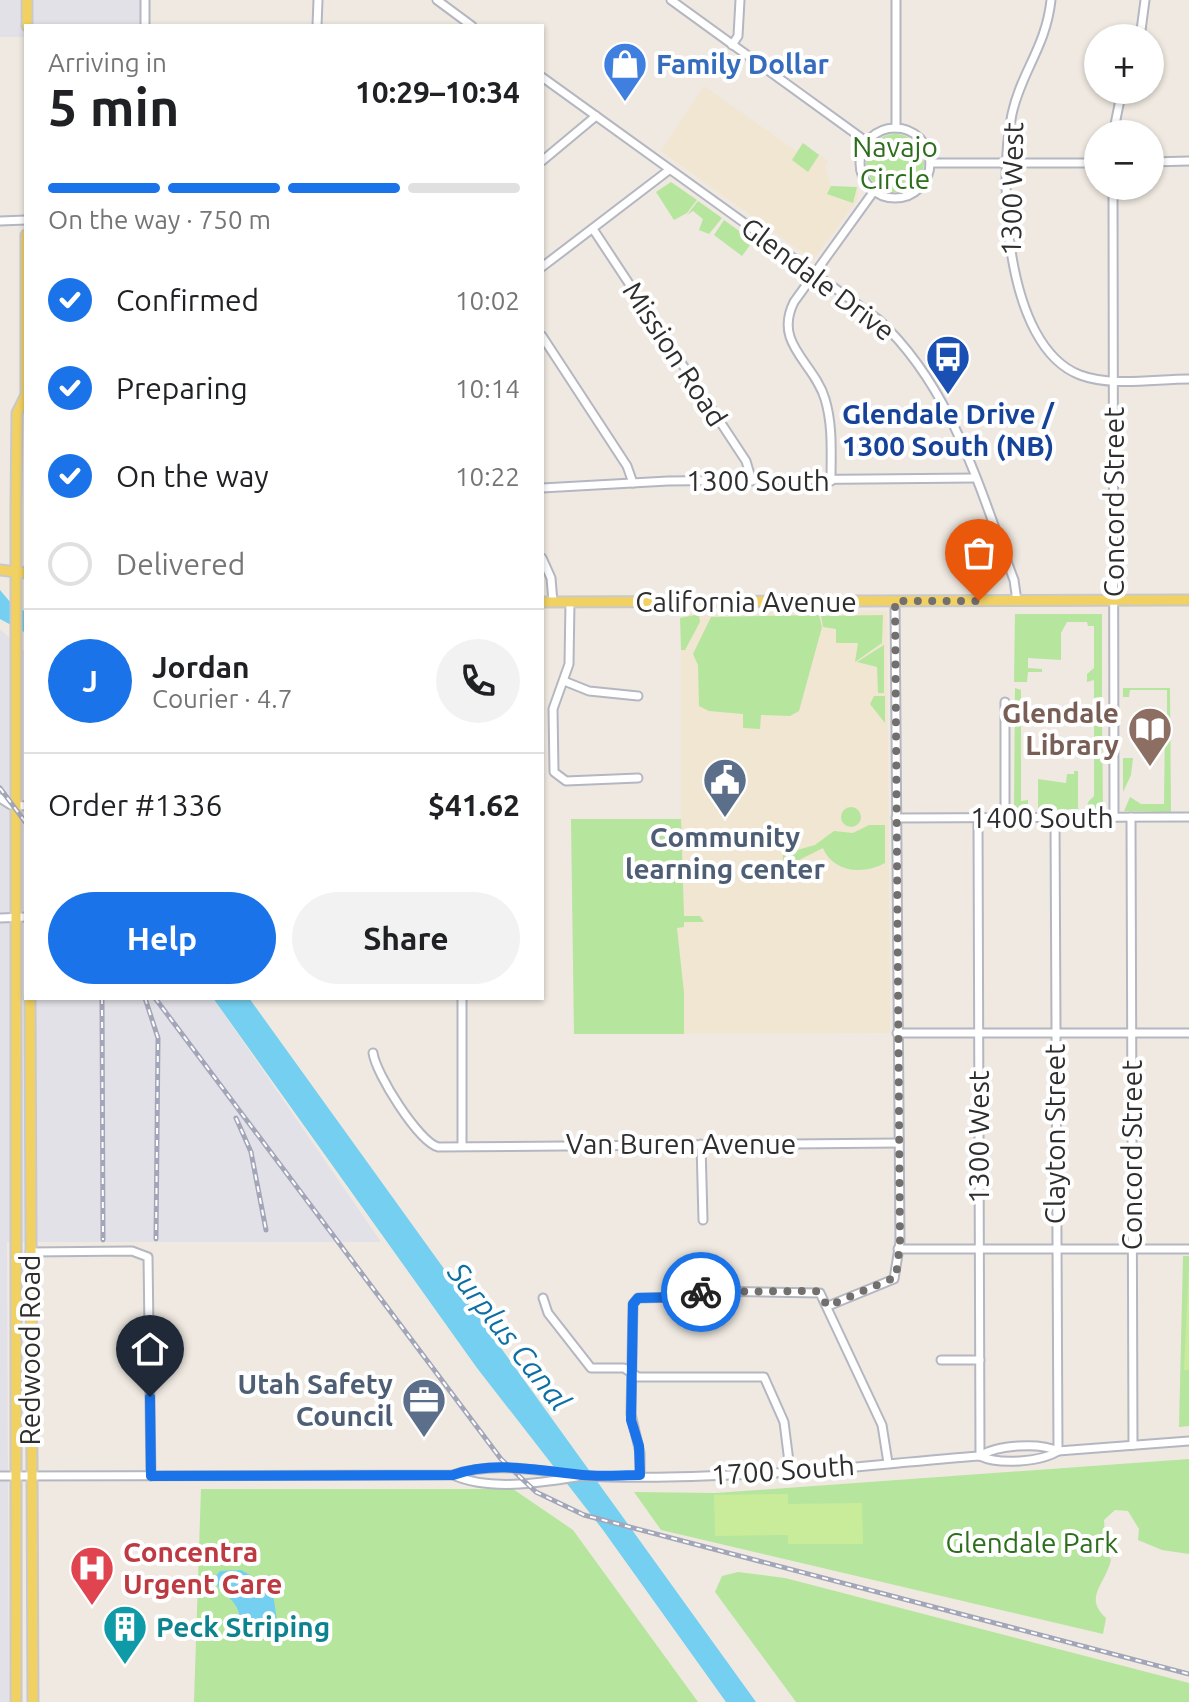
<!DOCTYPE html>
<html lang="en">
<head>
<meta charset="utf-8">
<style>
  :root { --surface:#fff; --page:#f2f2f2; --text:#202124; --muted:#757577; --line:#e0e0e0; --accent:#1a73e8 }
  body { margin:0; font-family:Ubuntu,sans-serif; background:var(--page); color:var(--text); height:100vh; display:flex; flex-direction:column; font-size:30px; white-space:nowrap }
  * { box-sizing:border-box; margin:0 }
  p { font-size:26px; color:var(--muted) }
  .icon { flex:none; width:44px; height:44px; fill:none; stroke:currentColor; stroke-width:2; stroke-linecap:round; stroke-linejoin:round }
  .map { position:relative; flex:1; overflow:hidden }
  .details { position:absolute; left:24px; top:24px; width:520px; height:976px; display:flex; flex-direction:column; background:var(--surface); border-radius:0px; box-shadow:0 2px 6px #0004 }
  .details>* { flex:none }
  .fabs { position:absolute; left:1084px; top:24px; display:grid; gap:16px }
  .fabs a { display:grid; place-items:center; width:80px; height:80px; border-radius:50%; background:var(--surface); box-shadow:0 2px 6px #0004; font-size:40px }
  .pin { position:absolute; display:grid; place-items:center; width:68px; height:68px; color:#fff; margin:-82px -34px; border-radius:50% 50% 50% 0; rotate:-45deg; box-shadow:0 0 8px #0007 }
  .pin .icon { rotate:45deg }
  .courier { position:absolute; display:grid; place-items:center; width:80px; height:80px; margin:-40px; border:6px solid #1a73e8; border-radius:50%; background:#fff; color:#222; box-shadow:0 2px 10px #0007 }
  .headline em { font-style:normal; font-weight:600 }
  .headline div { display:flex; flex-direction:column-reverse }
  .headline { display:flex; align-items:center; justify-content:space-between; height:136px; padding:0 24px }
  h1 { font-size:52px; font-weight:600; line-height:60px }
  .bar { display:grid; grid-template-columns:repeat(4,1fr); gap:12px 8px; align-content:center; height:96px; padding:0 24px }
  .bar i { height:10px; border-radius:6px; background:var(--line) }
  .bar .current { background:var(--accent) }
  .bar p { grid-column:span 4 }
  .line { display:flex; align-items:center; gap:20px; padding:0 24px; border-top:2px solid var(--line) }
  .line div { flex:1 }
  .round { display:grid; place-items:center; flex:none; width:84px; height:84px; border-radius:42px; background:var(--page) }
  ol { padding:0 24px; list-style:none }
  li { display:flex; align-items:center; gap:24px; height:88px }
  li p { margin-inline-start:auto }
  li .icon { padding:8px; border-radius:50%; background:var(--accent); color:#fff; stroke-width:4 }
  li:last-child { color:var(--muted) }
  li i { width:44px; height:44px; border:4px solid var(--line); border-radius:50% }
  .primary-button { display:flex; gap:16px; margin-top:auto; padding:16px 24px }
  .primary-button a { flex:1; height:92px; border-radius:48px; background:var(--accent); color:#fff; font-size:32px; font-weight:600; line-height:92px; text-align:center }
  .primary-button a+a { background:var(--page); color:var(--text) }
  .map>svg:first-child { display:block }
</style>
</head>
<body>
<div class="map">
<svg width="1189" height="1702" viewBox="0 0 1189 1702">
  <rect width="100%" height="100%" fill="#efe9e1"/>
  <g fill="#e3e1e8">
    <polygon points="0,0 141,0 141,26 26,26 26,37 0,37"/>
    <polygon points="0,629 26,653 26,998 213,998 381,1242 7,1242 9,1702 0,1702"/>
  </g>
  <g fill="#f0e6d1">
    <polygon points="704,86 796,151 803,143 828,161 825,166 831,186 858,188 858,199 813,260 661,151"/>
    <polygon points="887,611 890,1033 574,1034 571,819 681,819 681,614"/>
  </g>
  <g fill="#b6e59e">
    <circle cx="895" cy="163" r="29"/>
    <polygon points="803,143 819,155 808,172 792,160"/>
    <polygon points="671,182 697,200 687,213 674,220 656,192"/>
    <polygon points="831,186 857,187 853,203 827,194"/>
    <polygon points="698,201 722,218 709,234 699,230 703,219 693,211 687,215"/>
    <polygon points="724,220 753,241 742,256 714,235"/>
    <polygon points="1015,614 1102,614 1102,711 1094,710 1094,680 1087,682 1087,674 1094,668 1094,626 1088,626 1087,622 1067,622 1061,633 1061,660 1028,658 1028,668 1042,669 1042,672 1028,672 1027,682 1014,682"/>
    <polygon points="695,615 699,616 700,622 685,650 681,650 680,618"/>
    <polygon points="819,615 822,627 799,711 790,716 761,715 760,729 743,728 743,714 709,711 699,706 698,665 693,654 711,617"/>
    <polygon points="883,615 882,643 855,662 858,643 836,643 836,629 823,627 821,616"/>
    <polygon points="884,645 884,693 878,693 877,667 857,662"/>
    <polygon points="1015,688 1021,690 1021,801 1028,800 1028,809 1014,808"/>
    <polygon points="1123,688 1170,688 1171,812 1124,811 1130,797 1141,804 1164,804 1165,722 1158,716 1167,716 1167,690 1130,690 1129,697 1123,697"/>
    <polygon points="874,696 885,696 885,723 870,704"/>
    <polygon points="1102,718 1103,808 1087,809 1088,802 1094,796 1094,719"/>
    <polygon points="1123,758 1133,758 1131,775 1123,792"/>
    <polygon points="1074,771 1078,771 1078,809 1038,810 1038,779 1066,783 1067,774 1074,774"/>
    <circle cx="851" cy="817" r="10"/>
    <polygon points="571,819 681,819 684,916 700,916 704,922 684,922 684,927 677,928 684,993 684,1034 574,1034"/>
    <path d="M869,825h16v38c-23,13 -53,8 -62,-15l-24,12h-16v-6l32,-9 19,-14 19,2z"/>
    <polygon points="1183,1256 1189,1256 1189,1426 1179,1427"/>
    <path d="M1189,1459v95l-27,-4 -24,-10 1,-11 -11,-18 -13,-1 -11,10 2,29 5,11c-6,25 -28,37 -5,58l-3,16 -442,-104 -27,-38 81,1z"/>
    <polygon points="201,1489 513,1489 573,1530 698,1702 194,1702"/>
    <polygon points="738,1572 785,1578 1189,1683 1189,1702 796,1702 715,1592 722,1576"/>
  </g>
  <g fill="#c9ec9a">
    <polygon points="1189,1262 1189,1370 1184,1370"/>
    <polygon points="788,1494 788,1504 862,1503 863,1544 788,1544 788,1535 715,1536 714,1495"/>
  </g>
  <g fill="#75cff0">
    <polygon points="0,590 11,603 26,612 26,633 0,619"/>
    <polygon points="213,998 249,998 756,1702 726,1702 603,1530 477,1368"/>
    <path d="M241,1570l31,17 6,40 -12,13h-11l-11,-6c-5,-9 -3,-18 -7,-26 -6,-14 -21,-13 -21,-32l4,-5z"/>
  </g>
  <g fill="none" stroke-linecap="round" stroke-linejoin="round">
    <g stroke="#b4b7c1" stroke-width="11">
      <g id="minor">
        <polyline points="145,0 145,26"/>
        <polyline points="437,0 472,26"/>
        <polyline points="671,0 867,142"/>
        <polyline points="896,0 896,128"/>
        <path d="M1051,0c-5,47 -30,72 -39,114 -14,66 -8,232 68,261 32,12 75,4 109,4"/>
        <polyline points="317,26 318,0"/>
        <polyline points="1140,38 1145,0"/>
        <polyline points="732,45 738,36 740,0"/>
        <path d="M542,77l337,243c74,69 100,168 135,260l3,21"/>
        <circle cx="895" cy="163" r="35"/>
        <polyline points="1113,134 1122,90"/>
        <polyline points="542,161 596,116"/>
        <polyline points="1150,162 1189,161"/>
        <polyline points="930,163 1098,163"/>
        <polyline points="1113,186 1114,817"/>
        <polyline points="0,221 26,220"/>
        <polyline points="593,229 746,461 752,481"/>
        <polyline points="542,267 669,170"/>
        <polyline points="542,336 627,466 633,483"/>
        <path d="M831,481c0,-28 2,-56 -6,-82 -11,-37 -52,-55 -31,-97l80,-111"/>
        <polyline points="542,488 668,481 975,478"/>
        <polyline points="542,558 551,578 553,602"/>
        <polyline points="570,602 569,664 553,709 554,772 566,781 638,778"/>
        <polyline points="564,681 589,691 638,696"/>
        <polyline points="1005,702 1005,818"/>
        <polyline points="0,798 11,805 26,806"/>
        <polyline points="1131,817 1133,1445"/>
        <polyline points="896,818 1189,817"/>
        <polyline points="978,818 980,1456"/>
        <polyline points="1055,818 1058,1451"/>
        <polyline points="0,918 26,917"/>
        <polyline points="462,998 462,1144"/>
        <polyline points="897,1033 1189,1033"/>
        <path d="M373,1053c3,21 45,88 65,94l461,-4"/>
        <polyline points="701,1144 703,1220"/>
        <polyline points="898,1249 1189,1249"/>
        <polyline points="30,1252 132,1251 148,1257 151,1476"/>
        <polyline points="543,1298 548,1313 591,1368 624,1368 638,1377 764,1377 784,1422 790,1470"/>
        <polyline points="828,1306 894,1279 900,1242 895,601"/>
        <polyline points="941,1360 980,1360"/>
        <path d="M980,1456c19,9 61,6 78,-5"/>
        <path d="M453,1475c36,16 86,8 124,2"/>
        <polyline points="640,1475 640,1453 631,1414 633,1304 638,1298 684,1297 708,1291 820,1293 882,1425 888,1463"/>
        <path d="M0,1476l453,-1c43,-15 88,-3 132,1 47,3 99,1 146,-1 83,-2 166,-13 249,-19 17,-11 59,-14 78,-5l131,-10"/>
      </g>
    </g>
    <g stroke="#c9c9c9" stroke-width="13">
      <g id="major">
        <polyline points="27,0 27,26"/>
        <polyline points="26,235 26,400"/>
        <polyline points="0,570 26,573"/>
        <polyline points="542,602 1189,600"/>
        <polyline points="30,998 33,1702"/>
        <polyline points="16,1702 16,505 17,413 25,397"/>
      </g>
    </g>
    <use href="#minor" stroke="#fff" stroke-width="7"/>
    <use href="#major" stroke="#f2d163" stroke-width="9"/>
    <g stroke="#a3a6b8" stroke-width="5">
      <g id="rail">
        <polyline points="0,788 26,823"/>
        <polyline points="102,998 103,1240"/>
        <polyline points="145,998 158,1038 156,1239"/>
        <polyline points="155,998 501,1459 536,1492 584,1515 1189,1674"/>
        <polyline points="236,1118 251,1152 266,1230"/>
      </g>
    </g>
    <use href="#rail" stroke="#fff" stroke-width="2" stroke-dasharray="6" stroke-linecap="butt"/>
  </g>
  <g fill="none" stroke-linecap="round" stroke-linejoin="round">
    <polyline stroke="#726f6d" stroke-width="8" stroke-dasharray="0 14.4" points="701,1292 816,1291 828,1306 896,1277 900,1242 895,601 979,601"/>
    <path stroke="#1a73e8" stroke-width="10" d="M150,1397l1,79 302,-1c42,-15 88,-4 130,0 19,2 38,0 57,0l-1,-29 -8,-26 2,-116 5,-6 46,-1 17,-5"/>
  </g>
  <defs>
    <g id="shop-pin" transform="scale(2.3)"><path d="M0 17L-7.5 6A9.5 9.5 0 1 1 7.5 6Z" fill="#3f7fe0" stroke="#fff"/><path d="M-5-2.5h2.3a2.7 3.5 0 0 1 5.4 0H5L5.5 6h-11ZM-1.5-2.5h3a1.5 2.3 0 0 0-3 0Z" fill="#fff"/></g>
    <g id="bus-pin" transform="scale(2.3)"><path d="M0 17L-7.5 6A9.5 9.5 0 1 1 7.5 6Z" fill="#1a4fb4" stroke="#fff"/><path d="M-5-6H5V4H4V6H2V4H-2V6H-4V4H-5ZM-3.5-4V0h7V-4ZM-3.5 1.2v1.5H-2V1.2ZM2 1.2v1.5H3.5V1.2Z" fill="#fff"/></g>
    <g id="library-pin" transform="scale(2.3)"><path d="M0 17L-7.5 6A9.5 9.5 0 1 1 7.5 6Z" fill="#8d6e63" stroke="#fff"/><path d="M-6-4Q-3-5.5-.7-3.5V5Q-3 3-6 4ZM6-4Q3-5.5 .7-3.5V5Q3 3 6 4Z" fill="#fff"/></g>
    <g id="civic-pin" transform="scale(2.3)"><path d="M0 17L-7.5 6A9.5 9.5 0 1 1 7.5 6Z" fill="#5c6f8a" stroke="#fff"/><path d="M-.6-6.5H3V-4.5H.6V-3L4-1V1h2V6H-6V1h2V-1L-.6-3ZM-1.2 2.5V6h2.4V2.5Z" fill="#fff"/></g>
    <g id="office-pin" transform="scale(2.3)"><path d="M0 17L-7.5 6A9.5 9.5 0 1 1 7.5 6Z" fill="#5c6f8a" stroke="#fff"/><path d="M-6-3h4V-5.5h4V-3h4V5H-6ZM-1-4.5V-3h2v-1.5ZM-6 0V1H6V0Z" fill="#fff"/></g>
    <g id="hospital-pin" transform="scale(2.3)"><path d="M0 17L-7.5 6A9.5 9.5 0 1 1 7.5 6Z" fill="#e0444e" stroke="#fff"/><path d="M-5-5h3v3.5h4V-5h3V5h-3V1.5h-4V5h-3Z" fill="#fff"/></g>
    <g id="building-pin" transform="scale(2.3)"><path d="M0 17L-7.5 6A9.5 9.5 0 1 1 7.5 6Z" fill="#0f9aa8" stroke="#fff"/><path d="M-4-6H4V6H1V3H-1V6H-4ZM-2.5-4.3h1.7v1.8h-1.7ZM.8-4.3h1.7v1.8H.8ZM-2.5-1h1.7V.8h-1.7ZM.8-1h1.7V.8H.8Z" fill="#fff"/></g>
  </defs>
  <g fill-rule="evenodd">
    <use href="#shop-pin" x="625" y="64"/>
    <use href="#bus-pin" x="948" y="357"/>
    <use href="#library-pin" x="1150" y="729"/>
    <use href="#civic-pin" x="725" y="780"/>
    <use href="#office-pin" x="424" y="1400"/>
    <use href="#hospital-pin" x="92" y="1568"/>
    <use href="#building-pin" x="125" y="1627"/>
  </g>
  <g text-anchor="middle" stroke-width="8" stroke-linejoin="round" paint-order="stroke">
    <g font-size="28" font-weight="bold" fill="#366cbe" stroke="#fff" text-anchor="start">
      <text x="656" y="74">Family Dollar</text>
    </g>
    <g font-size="28" fill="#2c6e1b" stroke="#fff">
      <text x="895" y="157">Navajo<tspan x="895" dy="32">Circle</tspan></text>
      <text x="1032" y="1553">Glendale Park</text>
    </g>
    <g font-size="28" fill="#2e2e2e" stroke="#fff">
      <text transform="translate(1012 189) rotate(-89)" y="10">1300 West</text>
      <text transform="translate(818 279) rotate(37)" y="10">Glendale Drive</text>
      <text transform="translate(675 354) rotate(57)" y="10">Mission Road</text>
      <text x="758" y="491">1300 South</text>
      <text transform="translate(1114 502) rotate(-90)" y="10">Concord Street</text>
      <text x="746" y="612">California Avenue</text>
      <text x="1042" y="828">1400 South</text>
      <text transform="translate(1055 1134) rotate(-90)" y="10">Clayton Street</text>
      <text transform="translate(979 1137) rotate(-90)" y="10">1300 West</text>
      <text x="681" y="1154">Van Buren Avenue</text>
      <text transform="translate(1132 1155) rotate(-90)" y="10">Concord Street</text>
      <text transform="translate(30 1350) rotate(-90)" y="10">Redwood Road</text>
      <text transform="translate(783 1470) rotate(-4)" y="10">1700 South</text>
    </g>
    <g font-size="28" font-weight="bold" fill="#164399" stroke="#fff">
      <text x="948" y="424">Glendale Drive /<tspan x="948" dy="32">1300 South (NB)</tspan></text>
    </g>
    <g font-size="28" font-weight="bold" fill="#785e54" stroke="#fff" text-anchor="end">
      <text x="1119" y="723">Glendale<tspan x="1119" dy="32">Library</tspan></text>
    </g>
    <g font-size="28" font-weight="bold" fill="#4e5e75" stroke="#fff">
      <text x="725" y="847">Community<tspan x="725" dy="32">learning center</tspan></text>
      <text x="393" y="1394" text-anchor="end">Utah Safety<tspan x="393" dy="32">Council</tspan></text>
    </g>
    <g font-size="28" font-weight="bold" fill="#be3a42" stroke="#fff" text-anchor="start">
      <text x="123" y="1562">Concentra<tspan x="123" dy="32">Urgent Care</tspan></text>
    </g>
    <g font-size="28" font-weight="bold" fill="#0d838f" stroke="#fff" text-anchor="start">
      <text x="156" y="1637">Peck Striping</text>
    </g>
    <g font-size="30" font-style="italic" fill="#0d6fa3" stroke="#fff">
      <text transform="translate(509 1337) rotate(52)" y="10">Surplus Canal</text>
    </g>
  </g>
</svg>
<div class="fabs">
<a>+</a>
<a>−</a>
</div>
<div class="pin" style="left:979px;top:601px;background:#ea580c"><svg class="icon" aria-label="bag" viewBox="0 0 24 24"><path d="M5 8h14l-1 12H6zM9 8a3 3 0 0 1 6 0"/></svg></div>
<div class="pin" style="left:150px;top:1397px;background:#1f2937"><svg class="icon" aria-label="home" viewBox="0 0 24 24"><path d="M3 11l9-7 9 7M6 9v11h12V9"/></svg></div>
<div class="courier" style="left:701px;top:1292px"><svg class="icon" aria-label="bike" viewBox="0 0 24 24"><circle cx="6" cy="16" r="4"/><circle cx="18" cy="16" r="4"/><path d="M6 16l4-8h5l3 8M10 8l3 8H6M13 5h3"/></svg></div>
<section class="details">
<div class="headline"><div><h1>5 min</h1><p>Arriving in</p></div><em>10:29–10:34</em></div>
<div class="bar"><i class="current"></i><i class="current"></i><i class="current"></i><i></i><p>On the way · 750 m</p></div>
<ol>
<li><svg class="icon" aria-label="check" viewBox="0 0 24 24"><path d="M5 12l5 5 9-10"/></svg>Confirmed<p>10:02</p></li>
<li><svg class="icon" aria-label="check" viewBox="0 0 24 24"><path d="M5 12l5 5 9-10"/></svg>Preparing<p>10:14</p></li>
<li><svg class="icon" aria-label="check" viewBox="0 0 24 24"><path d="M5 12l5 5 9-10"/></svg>On the way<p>10:22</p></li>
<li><i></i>Delivered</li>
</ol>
<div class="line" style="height:144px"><b class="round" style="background:var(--accent);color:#fff">J</b><div><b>Jordan</b><p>Courier · 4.7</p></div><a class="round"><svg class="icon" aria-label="phone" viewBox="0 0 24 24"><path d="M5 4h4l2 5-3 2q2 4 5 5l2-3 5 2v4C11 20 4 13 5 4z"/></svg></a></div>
<div class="line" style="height:104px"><div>Order #1336</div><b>$41.62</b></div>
<div class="primary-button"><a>Help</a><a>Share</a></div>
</section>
</div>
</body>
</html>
